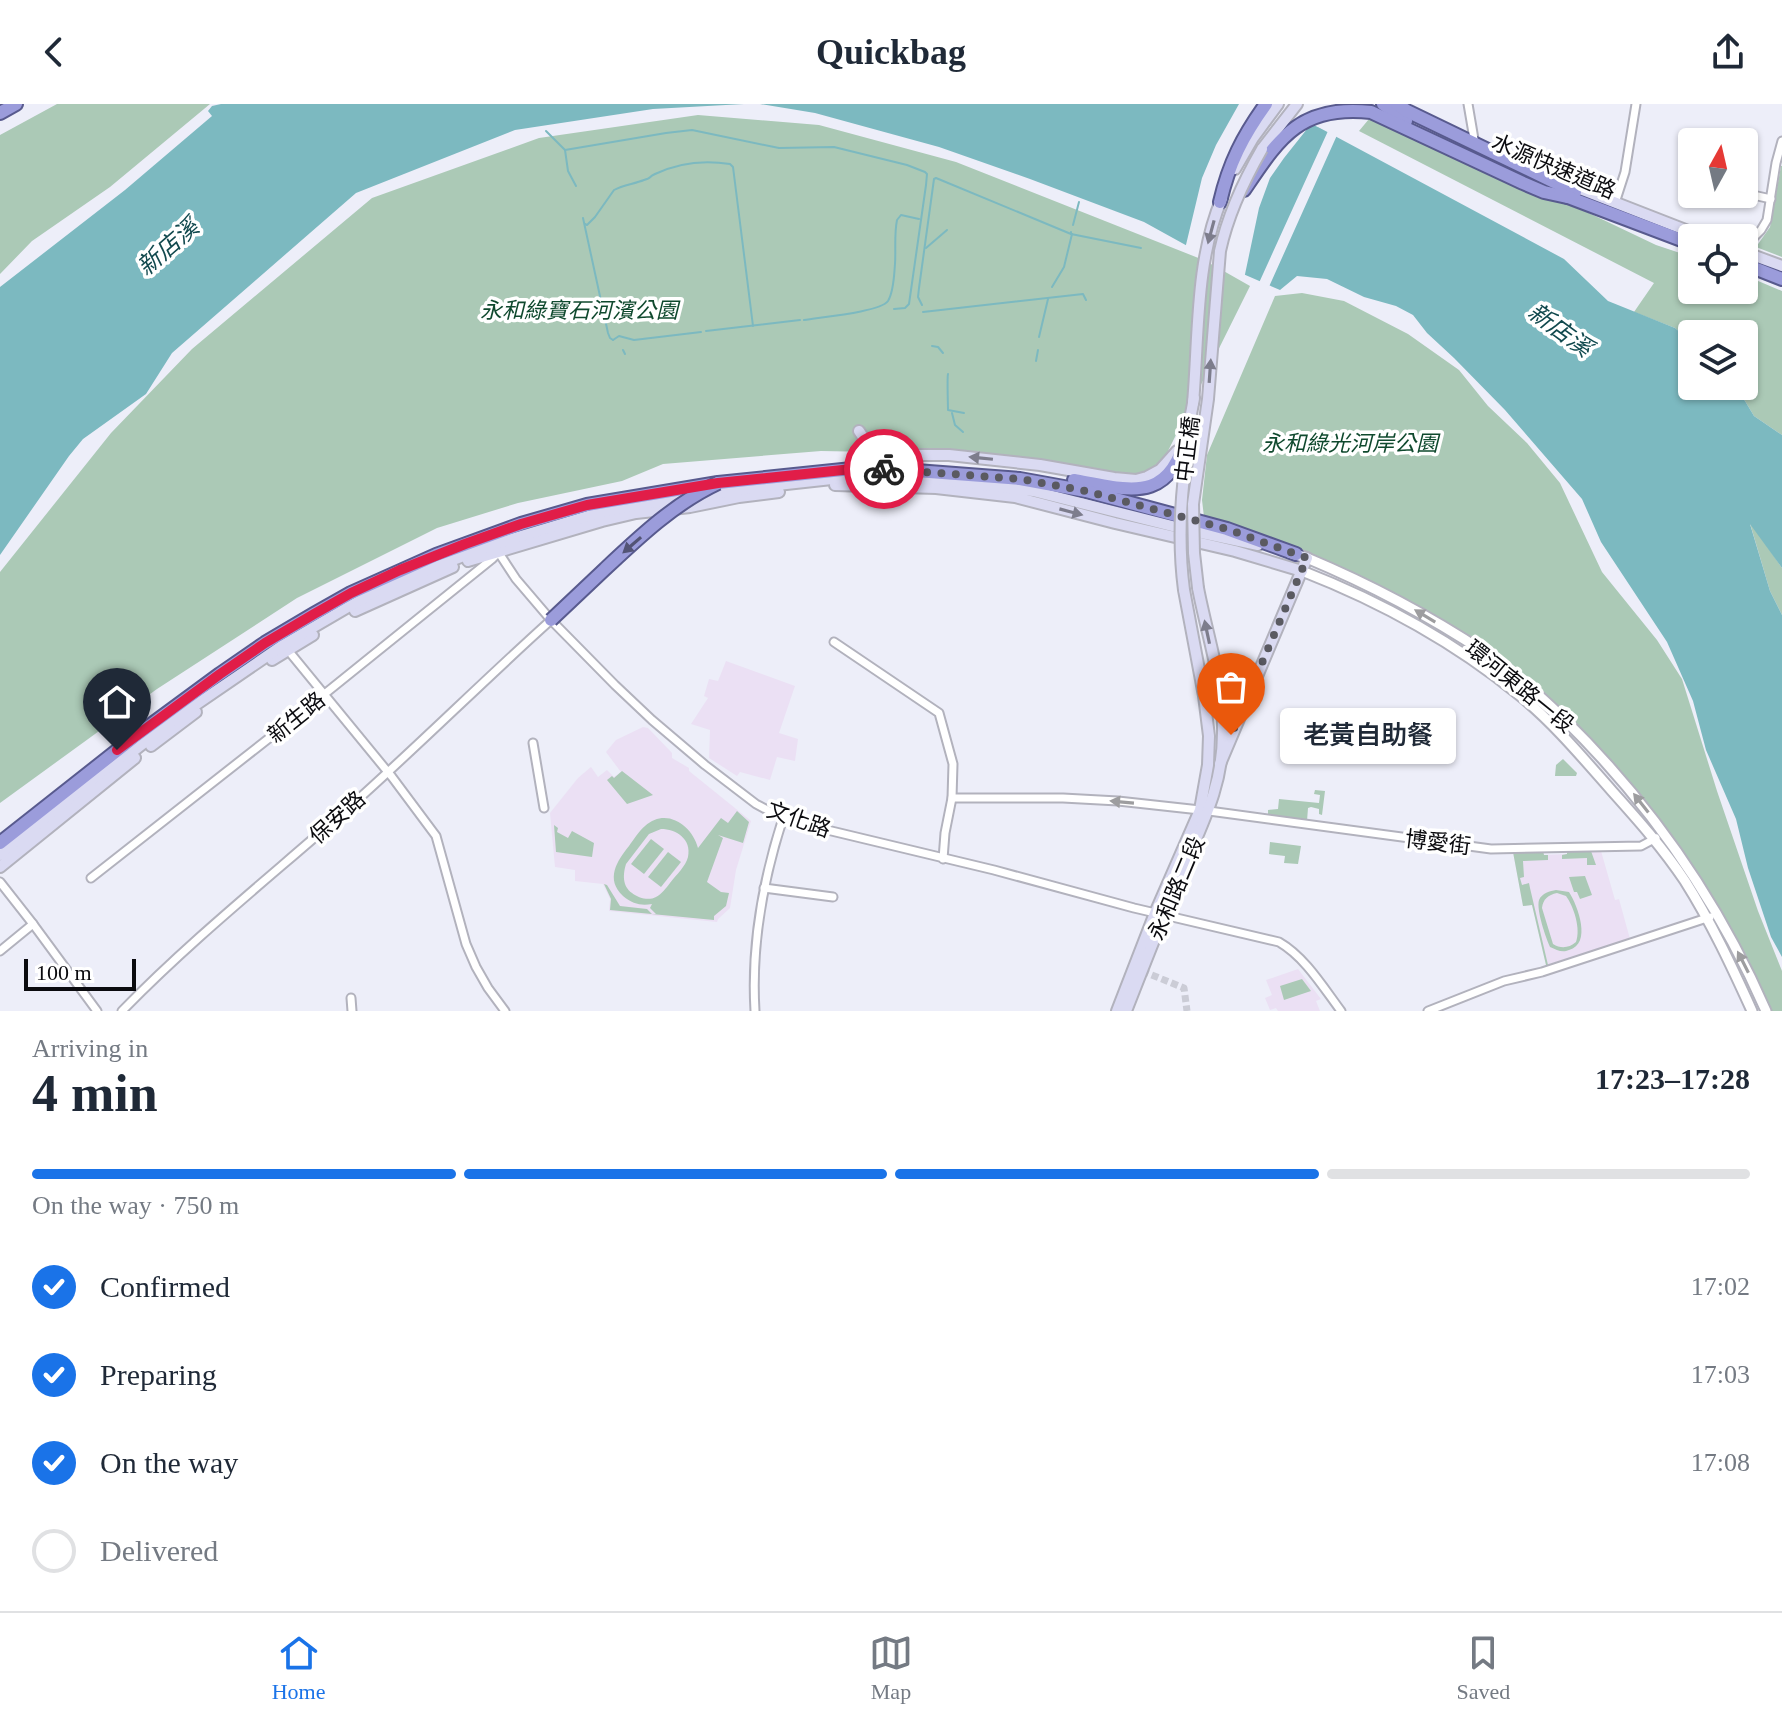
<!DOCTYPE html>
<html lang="en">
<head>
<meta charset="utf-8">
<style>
  :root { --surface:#fff; --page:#f6f6f7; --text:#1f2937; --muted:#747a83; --line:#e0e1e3; --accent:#1a73e8 }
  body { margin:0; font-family:"Times New Roman","Noto Sans TC",serif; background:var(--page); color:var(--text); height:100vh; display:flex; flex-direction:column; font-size:30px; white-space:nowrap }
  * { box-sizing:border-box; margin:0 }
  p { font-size:26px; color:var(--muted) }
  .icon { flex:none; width:44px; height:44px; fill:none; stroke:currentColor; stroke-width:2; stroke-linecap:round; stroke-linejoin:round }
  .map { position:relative; height:907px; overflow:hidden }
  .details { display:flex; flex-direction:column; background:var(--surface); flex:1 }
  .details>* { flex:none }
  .needle { width:52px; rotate:8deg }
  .tools { position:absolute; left:1678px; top:24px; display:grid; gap:16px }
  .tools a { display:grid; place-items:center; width:80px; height:80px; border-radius:8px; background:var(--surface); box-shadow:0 2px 6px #0004; font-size:40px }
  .scale { position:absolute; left:24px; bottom:20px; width:112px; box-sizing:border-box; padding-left:8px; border:4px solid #0b0b0f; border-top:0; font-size:22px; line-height:28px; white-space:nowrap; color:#0b0b0f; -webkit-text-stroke:6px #fff; paint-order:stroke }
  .pin { position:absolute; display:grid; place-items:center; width:68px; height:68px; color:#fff; margin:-82px -34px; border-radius:50% 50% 50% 0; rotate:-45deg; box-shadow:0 0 8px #0007 }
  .pin .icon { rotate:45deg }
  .courier { position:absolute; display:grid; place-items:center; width:80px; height:80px; margin:-40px; border:6px solid #e11d48; border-radius:50%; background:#fff; color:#222; box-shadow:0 2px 10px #0007 }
  .bubble { position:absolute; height:56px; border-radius:8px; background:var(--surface); box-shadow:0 2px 6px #0004; font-size:26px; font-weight:600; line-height:56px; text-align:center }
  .headline em { font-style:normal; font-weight:600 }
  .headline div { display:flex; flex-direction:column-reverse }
  .headline { display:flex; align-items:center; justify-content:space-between; height:136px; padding:0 32px }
  h1 { font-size:52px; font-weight:600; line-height:60px }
  .bar { display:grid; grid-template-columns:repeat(4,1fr); gap:12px 8px; align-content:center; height:96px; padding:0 32px }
  .bar i { height:10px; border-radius:6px; background:var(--line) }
  .bar .active { background:var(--accent) }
  .bar p { grid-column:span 4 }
  ol { padding:0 32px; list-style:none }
  li { display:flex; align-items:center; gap:24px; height:88px }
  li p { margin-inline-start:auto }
  li .icon { padding:8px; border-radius:50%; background:var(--accent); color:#fff; stroke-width:4 }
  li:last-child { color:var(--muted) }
  li i { width:44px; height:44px; border:4px solid var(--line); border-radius:50% }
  header { display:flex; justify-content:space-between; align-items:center; height:104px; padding:0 32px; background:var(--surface); font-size:36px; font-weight:600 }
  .dock { display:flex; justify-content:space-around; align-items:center; height:112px; border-top:2px solid var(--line); background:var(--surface); font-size:22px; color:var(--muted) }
  .dock a { display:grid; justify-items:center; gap:4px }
  .dock .active { color:var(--accent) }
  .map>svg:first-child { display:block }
</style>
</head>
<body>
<header><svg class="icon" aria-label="back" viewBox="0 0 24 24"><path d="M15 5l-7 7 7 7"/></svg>Quickbag<svg class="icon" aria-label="share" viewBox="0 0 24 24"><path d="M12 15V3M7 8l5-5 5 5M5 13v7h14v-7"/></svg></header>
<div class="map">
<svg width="1782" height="907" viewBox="0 0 1782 907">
  <rect width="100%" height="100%" fill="#edeef9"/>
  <g fill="#ebe0f4">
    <polygon points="726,557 795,582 779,629 798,635 795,657 777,653 770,676 740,668 737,672 709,654 710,626 691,620 708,594 704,592 709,575 718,577"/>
    <polygon points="643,623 648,624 672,649 672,654 689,664 689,667 751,717 736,766 730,804 718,815 717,818 609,807 610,795 603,780 575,777 575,766 555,763 550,709 578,674 591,663 598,673 607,666 614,673 621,668 606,648 616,636"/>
    <polygon points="1543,747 1544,751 1567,750 1567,747 1601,747 1615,796 1619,795 1630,835 1546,861 1532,801 1523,802 1513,748"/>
    <polygon points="1298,865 1321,895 1316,897 1320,907 1278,907 1276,904 1270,906 1265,894 1272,891 1266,876"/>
  </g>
  <g fill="#abc9b6" fill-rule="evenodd">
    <polygon points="57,0 210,0 110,83 32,137 0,170 0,31"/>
    <polygon points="698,11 819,21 956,58 1206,157 1250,182 1166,351 1147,381 927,349 821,347 663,360 622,377 518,399 437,424 297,494 157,585 0,699 0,468 111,329 192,245 372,94 539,34"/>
    <polygon points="1369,15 1387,17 1570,100 1656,141 1692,153 1692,186 1744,186 1744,171 1782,187 1782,331 1754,312 1736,282 1744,282 1744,230 1692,230 1692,238 1675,224 1634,208 1654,179 1359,27"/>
    <polygon points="1781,62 1782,62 1782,153 1756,143 1770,123"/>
    <polygon points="1302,189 1344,197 1408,230 1459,266 1488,302 1527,339 1560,379 1602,468 1657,536 1682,575 1717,687 1758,807 1782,867 1782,907 1764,907 1701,775 1610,658 1490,552 1386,488 1204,413 1202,396 1207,351 1275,192"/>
    <polygon points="1749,416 1782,464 1782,511 1770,487"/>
    <polygon points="1563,655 1577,669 1576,672 1555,672 1556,661"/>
    <polygon points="622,667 653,691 627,700 607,676 612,672 614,674"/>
    <polygon points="1315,686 1325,687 1322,711 1319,710 1319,705 1311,703 1308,704 1307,717 1268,713 1268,706 1278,705 1279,695 1319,699 1320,691 1314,690"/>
    <path d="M737,707l12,11 -6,21 -25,-8 5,3 -16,44 14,10 8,1 -3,13 -12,10v4l-104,-10 1,-11 -7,-15 3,1 13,21 27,3 5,5h4l-6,-6 2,-4c-11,2 -19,0 -29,-8 -18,-17 -6,-35 6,-50 5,-7 10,-15 16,-20 21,-19 47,-1 53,22l23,-30 7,5zM661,725c15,0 31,10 27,28 -2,9 -12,18 -18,26 -4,5 -8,11 -14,14 -7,4 -18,1 -24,-4 -10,-7 -9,-19 -6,-29l23,-30z"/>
    <polygon points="554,721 558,724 557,728 568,734 572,727 594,739 592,753 556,748"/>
    <polygon points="651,735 664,745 644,770 631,760"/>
    <polygon points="1270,738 1301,742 1298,760 1284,759 1285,752 1269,750"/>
    <polygon points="1543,747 1544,751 1548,751 1548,756 1523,757 1524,773 1520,774 1522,781 1529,779 1530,784 1548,861 1546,861 1532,801 1523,802 1513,748"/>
    <polygon points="1567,747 1591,747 1596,761 1587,761 1587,754 1562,755 1562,751 1567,750"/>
    <polygon points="668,748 681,758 661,783 648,773"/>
    <polygon points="1585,772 1592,791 1580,795 1577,788 1574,788 1569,773"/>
    <path d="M1556,786l13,2c9,14 23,52 0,58 -7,3 -12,0 -19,-3 -4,-9 -14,-37 -11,-47 3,-7 11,-9 17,-10zM1557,789l9,3c8,11 15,33 10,46 -7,6 -15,7 -23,2l-11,-36c1,-9 6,-13 15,-15z"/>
    <polygon points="1302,875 1311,887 1284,896 1280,882"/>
  </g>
  <g fill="#7cb9c0">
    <polygon points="221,0 744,0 653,5 515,26 356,89 172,249 146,290 83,335 69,352 0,451 0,183 125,86 212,12 208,7 212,2"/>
    <polygon points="760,0 1283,0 1305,16 1564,155 1608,197 1675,224 1692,238 1692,282 1736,282 1754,312 1782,331 1782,464 1750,420 1770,487 1782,511 1782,853 1771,833 1748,764 1736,715 1706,646 1693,597 1667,538 1601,438 1582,395 1505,306 1454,254 1427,229 1413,211 1396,202 1364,193 1327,175 1297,172 1280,186 1220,160 1144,118 1030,75 939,43 815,9"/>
  </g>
  <polygon fill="#edeef9" points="1239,0 1290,0 1307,12 1338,29 1268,185 1258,181 1328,27 1311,20 1284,54 1270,74 1259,104 1244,175 1218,164 1185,145 1202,74 1216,41"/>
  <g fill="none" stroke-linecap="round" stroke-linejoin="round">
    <g stroke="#7cb9c0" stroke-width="2">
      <polyline points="546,27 565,46 568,67 576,82"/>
      <polyline points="565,46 666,29 692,26 779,44 834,43 907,61 925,68 927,70 926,81 909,200 905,204 894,205"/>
      <polyline points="583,114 608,229 610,234 613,236"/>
      <path d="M585,120l2,1 8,-8 19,-27c9,-5 20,-6 30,-10 9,-3 3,-2 11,-6 23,-11 50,-14 75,-10l3,3 20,159"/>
      <polyline points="1073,121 1079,98"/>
      <polyline points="1071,128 1071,130 1141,144"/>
      <polyline points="926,144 947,126"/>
      <polyline points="1052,183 1064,163 1072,130"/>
      <polyline points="922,201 918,193 919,184 934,75 936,74 1071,130"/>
      <polyline points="923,208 1083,190 1086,196"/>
      <path d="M804,216c17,-3 76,-8 84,-19 6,-10 6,-26 7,-37 1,-15 -1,-29 2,-44l4,-5 18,4"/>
      <polyline points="706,227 800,216"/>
      <polyline points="1039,233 1048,195"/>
      <polyline points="613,236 619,232 634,236 701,228"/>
      <polyline points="932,242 938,243 943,249"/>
      <polyline points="623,246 625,250"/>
      <polyline points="1036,257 1038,246"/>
      <path d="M948,270c-1,3 0,31 0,36l16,3"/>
      <polyline points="952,309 955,321 963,328"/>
    </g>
    <polyline stroke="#cbccd6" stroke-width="7" stroke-dasharray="7 3.5" stroke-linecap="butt" points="1142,867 1184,884 1187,907"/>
    <g stroke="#b2b2bd" stroke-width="11">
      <g id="minor">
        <polyline points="1468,0 1474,35"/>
        <polyline points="1692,63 1689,77 1692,77"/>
        <polyline points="1744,89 1771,95"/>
        <polyline points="1615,99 1625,68 1636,0"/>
        <polyline points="1744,143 1761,126 1767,116 1776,59 1782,37"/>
        <path d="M497,446l19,29 35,41 64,65 37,35 53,45 51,39 19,10 44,14 175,42 140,38 145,34c26,15 44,45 62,69"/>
        <polyline points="834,538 939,609 953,660 952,694 945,729 943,755"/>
        <polyline points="287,545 392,673 436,732 466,840 476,863 488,884 505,907"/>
        <polyline points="533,639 544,704"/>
        <polyline points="952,694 1063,694 1118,697 1200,706"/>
        <polyline points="1209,707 1491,745 1641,742 1656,734"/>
        <polyline points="91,774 296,613 492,455 498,449"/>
        <polyline points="0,778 33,820 97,907"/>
        <polyline points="764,784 833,793"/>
        <polyline points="0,847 33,820"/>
        <polyline points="351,894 352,907"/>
        <path d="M122,907c69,-71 148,-134 223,-200 70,-62 136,-128 206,-191"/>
        <path d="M755,907c-4,-66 8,-131 28,-193"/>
        <polyline points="1428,907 1504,877 1542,868 1710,813"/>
      </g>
    </g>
    <g stroke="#b2b2bd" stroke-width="13">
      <g id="tertiary">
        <path d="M1307,454c62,26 121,57 177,94 28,18 55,43 79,66 86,84 155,183 203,293"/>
        <path d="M1302,467c77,30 152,71 216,123 35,28 64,63 94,97 26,29 51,57 73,90 26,41 47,86 67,130"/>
      </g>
    </g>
    <g stroke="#b2b2bd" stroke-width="14">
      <g id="secondary">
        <polyline points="1262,45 1297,0"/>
        <polyline points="1235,65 1253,34 1278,0"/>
        <polyline points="1570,81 1706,134"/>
        <polyline points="1744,148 1782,162"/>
        <path d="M1193,299c6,-68 2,-141 29,-205"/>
        <polyline points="859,327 871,345 882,351 949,351 1040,361 1114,374 1136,376 1147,373 1160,366 1177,347"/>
        <polyline points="1184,333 1188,326 1194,294"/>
        <polyline points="835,381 936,384 1015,393 1115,419 1235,447 1302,467"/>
        <polyline points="468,457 602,417 636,409 690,403 739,393 779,388"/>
        <polyline points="355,507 453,463"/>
        <polyline points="272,556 313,531"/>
        <polyline points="151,642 196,608"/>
        <polyline points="1220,660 1307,454 1290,449"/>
        <polyline points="0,751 172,617 283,541 348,503 375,488 424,467 495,440 598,409 643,400 760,383 850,373 943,376 1033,387 1188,426 1258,441"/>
        <polyline points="0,763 135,654"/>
        <polyline points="1117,907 1155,809 1200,706 1208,661 1209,632 1204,592 1184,486"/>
        <path d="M1126,907c18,-46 36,-92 55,-137 20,-48 42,-87 42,-141 1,-49 -16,-98 -25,-145"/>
      </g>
    </g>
    <g stroke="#585a8e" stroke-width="16">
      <g id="trunk">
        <polyline points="1383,0 1406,17"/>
        <polyline points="1397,0 1407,7 1575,88"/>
        <polyline points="0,9 16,0"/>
        <path d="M1244,86c34,-50 55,-86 127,-78l152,71 21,9 23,5"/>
        <polyline points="1560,90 1692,140"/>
        <path d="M1220,98c9,-39 23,-66 46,-98"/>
        <polyline points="1744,160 1782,175"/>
        <path d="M1074,376c60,11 96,24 114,-50"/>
        <polyline points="0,739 133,634 220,570 265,539 314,510 351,489 436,451 521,420 587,401 718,379 852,365 890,365 1020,375 1086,387 1227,425 1296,450"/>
      </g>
    </g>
    <use href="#minor" stroke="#fff" stroke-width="7"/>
    <use href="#tertiary" stroke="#fff" stroke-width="9"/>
    <use href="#secondary" stroke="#dadaf2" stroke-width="10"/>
    <use href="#trunk" stroke="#9b9cdb" stroke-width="12"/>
    <g stroke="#b2b2bd" stroke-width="14" stroke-linecap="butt">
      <g id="secondary-bridge">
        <path d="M1198,484l-4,-35 -1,-49 15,-105 12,-148c8,-37 23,-69 42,-102"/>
        <path d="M1184,486c-6,-46 -4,-90 3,-136"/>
      </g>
    </g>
    <g stroke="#585a8e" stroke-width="16" stroke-linecap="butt">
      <path id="trunk-bridge" d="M551,516c18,-17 36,-34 54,-51 34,-32 70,-66 113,-86"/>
    </g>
    <use href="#secondary-bridge" stroke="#dadaf2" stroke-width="10"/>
    <use href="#trunk-bridge" stroke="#9b9cdb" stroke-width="12"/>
  </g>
  <defs><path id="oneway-solid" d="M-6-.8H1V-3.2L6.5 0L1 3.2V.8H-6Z" transform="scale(2)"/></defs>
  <g fill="#7d7d8c">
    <use href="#oneway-solid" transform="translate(1211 128) rotate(105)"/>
    <use href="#oneway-solid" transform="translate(1210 267) rotate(-86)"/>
    <use href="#oneway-solid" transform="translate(981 354) rotate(-174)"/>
    <use href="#oneway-solid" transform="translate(1071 408) rotate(15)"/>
    <use href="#oneway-solid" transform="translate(1207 528) rotate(-102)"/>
  </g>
  <use fill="#535475" href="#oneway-solid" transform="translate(632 441) rotate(139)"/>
  <g fill="#9d9d9f">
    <use href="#oneway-solid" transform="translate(1425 512) rotate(-149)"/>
    <use href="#oneway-solid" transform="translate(1122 698) rotate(-175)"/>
    <use href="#oneway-solid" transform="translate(1641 699) rotate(-128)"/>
    <use href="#oneway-solid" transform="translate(1743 858) rotate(-117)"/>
  </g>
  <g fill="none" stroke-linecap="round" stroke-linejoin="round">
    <polyline stroke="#5a5a61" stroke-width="8" stroke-dasharray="0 14.4" points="884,365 1020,375 1086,387 1227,425 1307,454 1231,631"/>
    <polyline stroke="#e11d48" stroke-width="10" points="117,646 220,570 265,539 314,510 351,489 400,466 465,440 521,420 587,401 718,379 852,365 884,365"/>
  </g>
  <g text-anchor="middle" stroke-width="7" stroke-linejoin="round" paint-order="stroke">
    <g font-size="22" fill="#0b0b0f" stroke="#fff">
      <text transform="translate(1554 62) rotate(23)" y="8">水源快速道路</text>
      <text transform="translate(1187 345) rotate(-83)" y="8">中正橋</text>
      <text transform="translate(1520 582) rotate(39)" y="8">環河東路一段</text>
      <text transform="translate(296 613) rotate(-39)" y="8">新生路</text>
      <text transform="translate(337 713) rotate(-42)" y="8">保安路</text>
      <text transform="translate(799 715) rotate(19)" y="8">文化路</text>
      <text transform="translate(1438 738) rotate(7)" y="8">博愛街</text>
      <text transform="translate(1176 784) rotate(-67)" y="8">永和路二段</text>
    </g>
    <g font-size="22" font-style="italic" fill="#0f492e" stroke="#fff">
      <text x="579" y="214">永和綠寶石河濱公園</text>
      <text x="1350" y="347">永和綠光河岸公園</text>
    </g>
    <g font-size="24" font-style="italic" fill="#11494e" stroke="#fff">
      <text transform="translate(168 143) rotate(-41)" y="8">新店溪</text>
      <text transform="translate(1560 226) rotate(36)" y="8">新店溪</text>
    </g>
  </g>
</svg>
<div class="tools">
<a><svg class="needle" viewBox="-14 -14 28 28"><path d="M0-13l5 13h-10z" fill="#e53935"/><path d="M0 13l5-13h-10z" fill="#747a83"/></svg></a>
<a><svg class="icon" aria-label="locate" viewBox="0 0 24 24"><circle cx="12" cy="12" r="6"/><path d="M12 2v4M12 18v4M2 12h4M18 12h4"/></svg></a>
<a><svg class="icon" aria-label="layers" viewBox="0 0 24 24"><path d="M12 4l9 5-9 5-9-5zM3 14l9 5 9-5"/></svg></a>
</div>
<div class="scale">100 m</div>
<div class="pin" style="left:1231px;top:631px;background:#ea580c"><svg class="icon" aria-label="bag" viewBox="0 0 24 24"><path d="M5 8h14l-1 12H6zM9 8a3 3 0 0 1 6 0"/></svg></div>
<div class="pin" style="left:117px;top:646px;background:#1f2937"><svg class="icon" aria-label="home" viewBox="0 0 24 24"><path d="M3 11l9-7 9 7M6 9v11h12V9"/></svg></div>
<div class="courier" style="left:884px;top:365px"><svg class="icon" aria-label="bike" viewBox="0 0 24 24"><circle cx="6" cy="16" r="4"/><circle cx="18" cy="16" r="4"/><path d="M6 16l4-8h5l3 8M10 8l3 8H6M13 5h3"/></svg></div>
<div class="bubble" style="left:1280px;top:604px;width:176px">老黃自助餐</div>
</div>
<section class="details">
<div class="headline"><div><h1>4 min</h1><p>Arriving in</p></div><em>17:23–17:28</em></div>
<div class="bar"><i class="active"></i><i class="active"></i><i class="active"></i><i></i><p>On the way · 750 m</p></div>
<ol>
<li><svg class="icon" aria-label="check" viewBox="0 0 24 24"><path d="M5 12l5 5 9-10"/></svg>Confirmed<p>17:02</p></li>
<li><svg class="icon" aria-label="check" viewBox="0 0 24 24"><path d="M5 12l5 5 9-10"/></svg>Preparing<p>17:03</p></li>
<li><svg class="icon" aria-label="check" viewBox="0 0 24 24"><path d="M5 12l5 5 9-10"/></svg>On the way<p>17:08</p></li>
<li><i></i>Delivered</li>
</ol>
</section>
<nav class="dock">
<a class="active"><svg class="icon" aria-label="home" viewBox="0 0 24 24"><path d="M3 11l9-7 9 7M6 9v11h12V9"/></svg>Home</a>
<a><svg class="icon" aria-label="map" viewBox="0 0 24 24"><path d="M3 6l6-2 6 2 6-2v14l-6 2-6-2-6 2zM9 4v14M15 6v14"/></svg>Map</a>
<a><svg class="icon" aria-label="saved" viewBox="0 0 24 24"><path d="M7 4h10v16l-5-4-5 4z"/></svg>Saved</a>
</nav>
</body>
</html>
